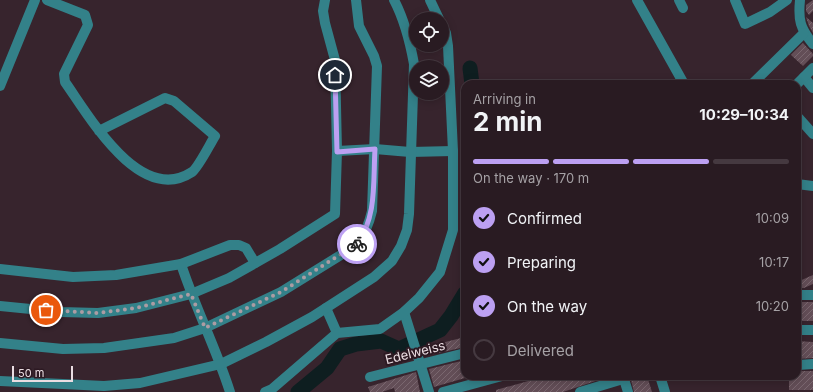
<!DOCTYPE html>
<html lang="en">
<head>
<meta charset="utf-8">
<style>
  :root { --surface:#291b22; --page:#31242a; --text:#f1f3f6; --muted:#a5a1a5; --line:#453940; --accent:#bca0f2 }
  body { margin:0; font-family:Inter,sans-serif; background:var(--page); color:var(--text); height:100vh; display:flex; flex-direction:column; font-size:15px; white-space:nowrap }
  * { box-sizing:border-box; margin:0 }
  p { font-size:13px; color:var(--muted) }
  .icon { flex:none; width:22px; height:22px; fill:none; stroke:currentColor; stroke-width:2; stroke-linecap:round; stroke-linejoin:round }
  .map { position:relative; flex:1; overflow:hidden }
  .details { position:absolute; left:461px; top:80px; width:340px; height:300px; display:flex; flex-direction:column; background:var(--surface); border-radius:12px; box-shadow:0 2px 10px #0003,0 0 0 1px var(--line) }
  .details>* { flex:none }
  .tools { position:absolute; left:409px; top:12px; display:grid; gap:8px }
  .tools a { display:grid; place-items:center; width:40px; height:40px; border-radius:50%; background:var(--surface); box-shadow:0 2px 10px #0003,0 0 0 1px var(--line); font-size:20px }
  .scale { position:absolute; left:12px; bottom:10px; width:61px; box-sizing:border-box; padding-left:4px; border:2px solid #eadde2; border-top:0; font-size:11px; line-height:14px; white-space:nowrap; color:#eadde2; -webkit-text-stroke:3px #2d1a23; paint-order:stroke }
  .pin { position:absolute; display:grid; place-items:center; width:34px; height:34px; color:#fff; margin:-17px; border:2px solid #fff; border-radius:50%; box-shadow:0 1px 4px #0007 }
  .courier { position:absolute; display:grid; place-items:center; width:40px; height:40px; margin:-20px; border:3px solid #bca0f2; border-radius:50%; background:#fff; color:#222; box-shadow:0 1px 5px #0007 }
  .head em { font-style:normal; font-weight:700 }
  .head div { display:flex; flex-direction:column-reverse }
  .head { display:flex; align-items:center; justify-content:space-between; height:68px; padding:0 12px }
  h1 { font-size:26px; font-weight:700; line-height:30px }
  .bar { display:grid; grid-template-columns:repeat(4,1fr); gap:6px 4px; align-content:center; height:48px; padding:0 12px }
  .bar i { height:5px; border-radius:3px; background:var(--line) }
  .bar .selected { background:var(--accent) }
  .bar p { grid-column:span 4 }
  ol { padding:0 12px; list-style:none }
  li { display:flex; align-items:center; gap:12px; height:44px }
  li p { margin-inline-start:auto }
  li .icon { padding:4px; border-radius:50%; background:var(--accent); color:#111; stroke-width:4 }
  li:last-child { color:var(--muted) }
  li i { width:22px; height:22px; border:2px solid var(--line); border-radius:50% }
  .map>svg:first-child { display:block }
</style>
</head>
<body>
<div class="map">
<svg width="813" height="392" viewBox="0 0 813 392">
  <defs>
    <pattern id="building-hatch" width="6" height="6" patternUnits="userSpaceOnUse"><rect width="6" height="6" fill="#634e57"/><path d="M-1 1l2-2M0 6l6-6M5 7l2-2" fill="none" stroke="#7a676f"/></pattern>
  </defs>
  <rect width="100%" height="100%" fill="#37242d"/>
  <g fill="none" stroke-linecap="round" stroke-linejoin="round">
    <g stroke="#0e1e20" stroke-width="15">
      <polyline points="470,68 472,84"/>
      <polyline points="298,392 327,368 340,349 356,344 381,341 399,349 440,330 451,316 465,293"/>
    </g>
  </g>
  <g fill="url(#building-hatch)">
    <polygon points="813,0 813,11 809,15 806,11 806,5"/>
    <polygon points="806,17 813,23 813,33 809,26"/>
    <polygon points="803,43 813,54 813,56 803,66 791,55"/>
    <polygon points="813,275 813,284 804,288 800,288 797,282"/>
    <rect x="797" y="302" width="16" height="19"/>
    <polygon points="465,337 465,347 425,356 422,348"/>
    <polygon points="797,341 813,342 813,358 797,359"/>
    <polygon points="465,360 465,378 434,387 429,369"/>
    <polygon points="797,371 813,371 813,390 789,390 789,376 797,376"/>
    <polygon points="416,372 420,392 395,392 394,388 382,392 370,392 368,387"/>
    <polygon points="546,376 610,376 563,392 496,392 496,390"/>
    <polygon points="630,376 647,376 652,392 634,392"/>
  </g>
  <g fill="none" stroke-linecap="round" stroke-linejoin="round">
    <g stroke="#338189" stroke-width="10">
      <path d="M47,0l38,15 3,10 -24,49 1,8c24,34 75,124 127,90 6,-4 18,-28 23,-36l-41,-35 -9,-3 -66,33"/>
      <polyline points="430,0 439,19"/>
      <polyline points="637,0 684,84"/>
      <polyline points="679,0 683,8"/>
      <polyline points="735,0 745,24 770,12 787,0"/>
      <path d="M800,0c-2,20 0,28 13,44"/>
      <polyline points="804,77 813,88"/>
      <polyline points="752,84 804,33"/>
      <polyline points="797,84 813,68"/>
      <polyline points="0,86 35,0"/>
      <polyline points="797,116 813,134"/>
      <polyline points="337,151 375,149 410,152 453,151"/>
      <polyline points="797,184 813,186"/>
      <path d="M181,264c14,43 35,84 49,128"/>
      <polyline points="0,269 73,277 116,275 181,264 230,245 239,245 246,248 255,263"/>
      <polyline points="797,295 813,295"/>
      <polyline points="0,306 61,312 98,313 136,308 191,294 229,278 280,249 335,214 337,151 335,60 325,23 323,11 325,0"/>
      <polyline points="326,308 337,333"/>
      <polyline points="404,312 429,392"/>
      <polyline points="797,330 813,330"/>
      <path d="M0,343l63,6 41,-1 70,-10 31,-10 76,-36 76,-47c8,-11 12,-21 15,-34l5,-145 -3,-10 -15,-30 -3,-26"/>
      <polyline points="798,365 813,364"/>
      <polyline points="623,376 628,392"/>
      <polyline points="660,376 665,392"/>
      <polyline points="370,377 465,353"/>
      <path d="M0,381l104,5 36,-3 81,-19 45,-22 46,-25 62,-40 18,-16 9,-15 6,-16 2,-16 5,-150c-4,-22 -10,-45 -20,-64"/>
      <polyline points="265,392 272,389 337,333 380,329 404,312 419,298 440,272 453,230 453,151 448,46 446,33 442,25"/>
      <polyline points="443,392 502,376"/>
      <polyline points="580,392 623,379"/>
    </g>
  </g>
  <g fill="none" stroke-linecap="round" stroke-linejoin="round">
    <polyline stroke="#ab9ca3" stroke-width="4" stroke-dasharray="0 7.2" points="46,310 98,313 136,308 191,294 205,328 281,292 357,244"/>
    <path stroke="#bca0f2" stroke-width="5" d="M335,75l2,77 38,-3c-2,33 2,68 -18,95"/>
  </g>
  <g text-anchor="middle" stroke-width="4" stroke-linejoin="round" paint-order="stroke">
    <g font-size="13" fill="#eadde2" stroke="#2d1a23">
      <text transform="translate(415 352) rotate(-14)" y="5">Edelweiss</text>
    </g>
  </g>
</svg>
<div class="tools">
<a><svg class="icon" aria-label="locate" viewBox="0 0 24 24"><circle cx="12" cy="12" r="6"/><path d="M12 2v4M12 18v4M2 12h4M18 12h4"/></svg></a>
<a><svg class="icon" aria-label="layers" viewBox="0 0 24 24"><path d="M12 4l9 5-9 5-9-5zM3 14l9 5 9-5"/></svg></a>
</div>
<div class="scale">50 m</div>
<div class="pin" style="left:46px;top:310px;background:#ea580c"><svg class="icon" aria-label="bag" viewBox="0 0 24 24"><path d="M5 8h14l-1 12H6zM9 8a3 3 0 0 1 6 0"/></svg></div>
<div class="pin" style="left:335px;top:75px;background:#1f2937"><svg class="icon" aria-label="home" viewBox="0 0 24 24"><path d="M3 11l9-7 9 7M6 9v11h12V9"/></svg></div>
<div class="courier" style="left:357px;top:244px"><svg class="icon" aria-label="bike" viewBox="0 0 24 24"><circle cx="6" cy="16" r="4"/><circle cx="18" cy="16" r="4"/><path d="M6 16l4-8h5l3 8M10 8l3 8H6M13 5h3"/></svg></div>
<section class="details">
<div class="head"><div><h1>2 min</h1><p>Arriving in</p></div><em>10:29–10:34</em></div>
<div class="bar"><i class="selected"></i><i class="selected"></i><i class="selected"></i><i></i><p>On the way · 170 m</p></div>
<ol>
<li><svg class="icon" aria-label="check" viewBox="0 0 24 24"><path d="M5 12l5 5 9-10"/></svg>Confirmed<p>10:09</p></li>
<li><svg class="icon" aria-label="check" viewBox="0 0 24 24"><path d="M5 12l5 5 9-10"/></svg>Preparing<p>10:17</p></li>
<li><svg class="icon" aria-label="check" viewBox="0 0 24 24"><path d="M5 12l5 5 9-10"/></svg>On the way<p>10:20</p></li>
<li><i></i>Delivered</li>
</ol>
</section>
</div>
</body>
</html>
